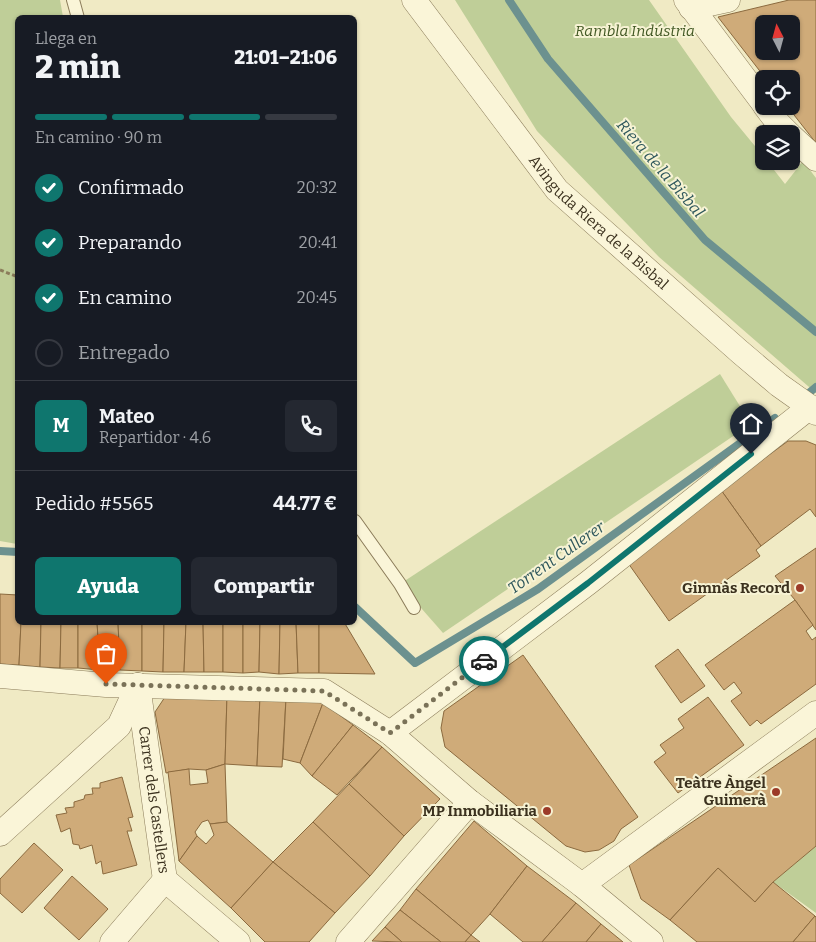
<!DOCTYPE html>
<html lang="es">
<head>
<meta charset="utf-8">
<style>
  :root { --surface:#171b24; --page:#242831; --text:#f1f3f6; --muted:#9ea1a6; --line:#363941; --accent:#0f766e }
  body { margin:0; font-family:Bitter,serif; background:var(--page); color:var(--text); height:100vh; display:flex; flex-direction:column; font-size:19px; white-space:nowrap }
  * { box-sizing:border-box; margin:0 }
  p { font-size:16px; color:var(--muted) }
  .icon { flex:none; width:28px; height:28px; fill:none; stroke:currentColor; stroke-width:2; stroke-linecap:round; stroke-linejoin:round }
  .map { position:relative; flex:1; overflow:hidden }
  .details { position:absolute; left:15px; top:15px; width:342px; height:610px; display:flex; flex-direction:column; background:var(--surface); border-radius:8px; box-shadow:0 1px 4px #0004 }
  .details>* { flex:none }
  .needle { width:32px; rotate:354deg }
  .fabs { position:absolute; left:755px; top:15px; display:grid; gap:10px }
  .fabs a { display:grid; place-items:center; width:45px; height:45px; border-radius:8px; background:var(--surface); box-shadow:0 1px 4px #0004; font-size:25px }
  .pin { position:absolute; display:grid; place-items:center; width:42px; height:42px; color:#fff; margin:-51px -21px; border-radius:50% 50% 50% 0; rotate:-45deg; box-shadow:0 0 5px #0007 }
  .pin .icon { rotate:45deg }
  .courier { position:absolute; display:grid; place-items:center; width:50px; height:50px; margin:-25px; border:4px solid #0f766e; border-radius:50%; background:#fff; color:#222; box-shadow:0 1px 6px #0007 }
  .summary em { font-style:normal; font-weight:800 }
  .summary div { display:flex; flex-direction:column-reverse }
  .summary { display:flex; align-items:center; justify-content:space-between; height:85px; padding:0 20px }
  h1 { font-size:32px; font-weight:800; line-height:38px }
  .bar { display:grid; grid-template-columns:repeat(4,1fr); gap:8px 5px; align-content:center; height:60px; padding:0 20px }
  .bar i { height:6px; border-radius:4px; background:var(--line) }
  .bar .active { background:var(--accent) }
  .bar p { grid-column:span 4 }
  .line { display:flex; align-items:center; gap:12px; padding:0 20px; border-top:1px solid var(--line) }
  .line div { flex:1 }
  .round { display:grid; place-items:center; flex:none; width:52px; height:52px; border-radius:8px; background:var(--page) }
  ol { padding:0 20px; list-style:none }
  li { display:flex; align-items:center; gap:15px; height:55px }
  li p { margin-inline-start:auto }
  li .icon { padding:5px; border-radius:50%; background:var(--accent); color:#fff; stroke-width:4 }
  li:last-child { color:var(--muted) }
  li i { width:28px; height:28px; border:2px solid var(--line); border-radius:50% }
  .cta { display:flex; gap:10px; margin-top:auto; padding:10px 20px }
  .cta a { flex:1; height:58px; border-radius:8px; background:var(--accent); color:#fff; font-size:20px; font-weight:800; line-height:58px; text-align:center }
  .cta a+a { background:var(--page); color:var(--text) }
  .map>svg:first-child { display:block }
</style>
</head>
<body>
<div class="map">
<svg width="816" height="942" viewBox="0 0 816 942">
  <rect width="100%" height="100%" fill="#f0eac4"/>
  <g fill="#bfce98">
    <polygon points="0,0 60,0 63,17 18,18 17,544 0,541"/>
    <polygon points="455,0 649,0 731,117 764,157 764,161 767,161 785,184 803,161 816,178 816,393 659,257 537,131"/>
    <polygon points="720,374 751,424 443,633 400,584"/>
    <polygon points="816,846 816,913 773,882"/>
  </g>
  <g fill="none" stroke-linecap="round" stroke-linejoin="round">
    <g stroke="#6c918f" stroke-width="8">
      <polyline points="509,0 548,59 705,240 816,332"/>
      <polyline points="810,392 816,387"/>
      <polyline points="0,551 18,552"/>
      <polyline points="355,607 415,663 538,589 775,418"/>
    </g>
  </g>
  <g fill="#cfab79" stroke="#8b6a3f" fill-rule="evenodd">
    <path d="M789,0h27v143l-29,-37h4v-27h-25l-48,-62zM764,24h27v27h-27z"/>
    <polygon points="788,441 806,441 816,445 816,517 810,509 761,546 721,490"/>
    <polygon points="721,490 761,546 756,550 760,556 669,621 628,563"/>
    <polygon points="816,548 816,630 795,600 775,576"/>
    <polygon points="0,594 18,595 18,622 21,622 19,665 0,664"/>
    <polygon points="795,600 813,625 806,631 812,640 816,637 816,684 761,724 757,720 750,726 731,701 742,693 734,682 724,690 705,665"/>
    <polygon points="21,622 41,622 40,667 19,665"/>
    <polygon points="41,622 61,622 60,668 40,667"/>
    <polygon points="61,622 78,622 78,668 60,668"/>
    <polygon points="78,622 97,622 100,670 78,668"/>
    <polygon points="97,622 118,622 120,670 100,670"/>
    <polygon points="118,622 142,622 142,671 120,670"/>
    <polygon points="142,622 164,622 163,672 142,671"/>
    <polygon points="164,622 186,622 184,672 163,672"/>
    <polygon points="186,622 203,622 204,672 184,672"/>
    <polygon points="203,622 223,622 223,672 204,672"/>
    <polygon points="223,622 243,622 243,673 223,672"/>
    <polygon points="243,622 260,622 259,672 243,673"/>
    <polygon points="260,622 280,622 279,674 259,672"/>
    <polygon points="280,622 296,622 298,673 279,674"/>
    <polygon points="296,622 319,622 319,673 298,673"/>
    <polygon points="319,622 344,622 375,674 319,673"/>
    <polygon points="678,649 705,686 681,703 655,666"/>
    <polygon points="523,655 638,817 621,829 614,841 599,850 585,852 566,846 445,747 441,728 444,711"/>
    <polygon points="167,694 227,695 225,764 206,770 189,769 166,773 155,712"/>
    <polygon points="227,695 260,696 257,766 225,764"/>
    <polygon points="260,696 286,698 282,767 257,766"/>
    <polygon points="708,697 744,745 678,793 654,762 666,753 660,745 684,728 678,719"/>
    <polygon points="286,698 323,703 300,763 283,759"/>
    <polygon points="323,703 353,725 312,776 300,763"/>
    <polygon points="353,725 382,747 337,795 312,776"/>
    <polygon points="816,738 816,846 773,882 755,902 718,868 670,920 641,899 629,865"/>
    <polygon points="382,747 440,799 404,836 349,784"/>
    <polygon points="225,764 227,822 210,824 208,820 202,822 195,832 197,836 179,861 168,772 189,769 190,785 208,783 206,770"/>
    <polygon points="122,777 133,817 128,818 132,831 127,831 137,865 103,874 101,861 96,864 92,845 80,849 79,845 73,844 70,828 61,832 56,815 67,813 65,808 74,807 74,802 84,799 85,795 93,794 92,788 100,788 100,783"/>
    <polygon points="349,784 404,836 370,876 313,822"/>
    <polygon points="474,821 527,866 490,914 471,935 416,889"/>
    <polygon points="227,822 273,862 231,908 179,861 197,836 206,844 214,835 210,824"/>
    <polygon points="313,822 370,876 335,913 273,862"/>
    <polygon points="34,843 63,870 22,913 0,893 0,879"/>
    <polygon points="273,862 335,913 309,942 265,942 231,908"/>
    <polygon points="527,866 576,903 542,942 523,942 490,914"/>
    <polygon points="718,868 755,902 773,882 815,916 793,942 697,942 670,920"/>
    <polygon points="72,876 108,909 79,940 44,908"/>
    <polygon points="416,889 471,935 465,942 441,942 400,910"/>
    <polygon points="576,903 601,924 586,942 542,942"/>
    <polygon points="400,910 441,942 402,942 385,927"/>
    <polygon points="815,916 816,917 816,942 793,942"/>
    <polygon points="601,924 623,942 586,942"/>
    <polygon points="385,927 402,942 372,941"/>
    <polygon points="471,935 480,942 465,942"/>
  </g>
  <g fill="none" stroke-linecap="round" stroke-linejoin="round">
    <g stroke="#8b7c5a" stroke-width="14">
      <g id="lane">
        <polyline points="73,0 78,18"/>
        <polyline points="355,521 400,584 414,608"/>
      </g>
    </g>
    <g stroke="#8b7c5a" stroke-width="25">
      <g id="street">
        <path id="s1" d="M414,0l143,190 183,162 39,33 31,22 6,6"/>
        <polyline points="686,0 764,104"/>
        <polyline points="691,8 728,0"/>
        <polyline points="765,106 778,123 789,134"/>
        <polyline points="791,136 816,159"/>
        <polyline points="0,676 106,685 324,691 390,733 470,802 582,885 651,942"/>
        <path id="s2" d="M138,685l27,195 73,62"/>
        <polyline points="390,733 588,583 810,407"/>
        <polyline points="0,834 119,726 138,685"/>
        <polyline points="582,885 816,713"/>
        <polyline points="112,942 165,880"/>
        <polyline points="348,942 470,802"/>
      </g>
    </g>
    <polyline stroke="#8b7c5a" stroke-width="3" stroke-dasharray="4 2.5" stroke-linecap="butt" points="0,270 18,277"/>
    <use href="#lane" stroke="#faf5d8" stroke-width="12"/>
    <use href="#street" stroke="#faf5d8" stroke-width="24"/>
  </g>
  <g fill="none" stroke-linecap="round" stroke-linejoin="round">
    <polyline stroke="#7a7258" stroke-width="5" stroke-dasharray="0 9" points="106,684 324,691 390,733 484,661"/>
    <polyline stroke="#0f766e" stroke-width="6" points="484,661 588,583 751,454"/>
  </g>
  <g fill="#9c3b28" stroke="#f7f3d4" stroke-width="2">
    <circle cx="800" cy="588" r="5"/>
    <circle cx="776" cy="792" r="5"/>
    <circle cx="547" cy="811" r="5"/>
  </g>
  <g text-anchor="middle" stroke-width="4" stroke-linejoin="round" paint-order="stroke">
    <g font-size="15" font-style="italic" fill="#425824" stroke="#f7f3d4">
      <text x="635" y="36">Rambla Indústria</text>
    </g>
    <g font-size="15" fill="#3b311e" stroke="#f7f3d4">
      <text dy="5" stroke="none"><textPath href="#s1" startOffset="290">Avinguda Riera de la Bisbal</textPath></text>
      <text dy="5" stroke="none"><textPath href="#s2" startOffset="116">Carrer dels Castellers</textPath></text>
    </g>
    <g font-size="15" font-weight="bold" fill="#3b311e" stroke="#f7f3d4" text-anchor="end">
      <text x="790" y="593">Gimnàs Record</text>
      <text x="766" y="788">Teàtre Àngel<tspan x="766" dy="17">Guimerà</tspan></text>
      <text x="537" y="816">MP Inmobiliaria</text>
    </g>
    <g font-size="16" font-style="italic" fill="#2d565b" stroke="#f7f3d4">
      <text transform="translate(661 168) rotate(49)" y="6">Riera de la Bisbal</text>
      <text transform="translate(556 557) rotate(-35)" y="6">Torrent Cullerer</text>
    </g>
  </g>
</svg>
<div class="fabs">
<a><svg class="needle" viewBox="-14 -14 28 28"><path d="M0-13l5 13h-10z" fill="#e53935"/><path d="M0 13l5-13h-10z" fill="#9ea1a6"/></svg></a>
<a><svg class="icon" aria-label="locate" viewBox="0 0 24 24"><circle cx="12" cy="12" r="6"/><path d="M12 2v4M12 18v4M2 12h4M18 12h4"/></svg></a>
<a><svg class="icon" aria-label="layers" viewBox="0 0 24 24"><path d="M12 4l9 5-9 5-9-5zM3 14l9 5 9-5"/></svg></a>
</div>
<div class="pin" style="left:106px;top:684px;background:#ea580c"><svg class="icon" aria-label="bag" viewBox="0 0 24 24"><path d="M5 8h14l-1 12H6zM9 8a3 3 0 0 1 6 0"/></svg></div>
<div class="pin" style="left:751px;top:454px;background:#1f2937"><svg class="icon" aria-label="home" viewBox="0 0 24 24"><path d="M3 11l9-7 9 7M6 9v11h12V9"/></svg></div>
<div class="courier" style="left:484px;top:661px"><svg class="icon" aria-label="car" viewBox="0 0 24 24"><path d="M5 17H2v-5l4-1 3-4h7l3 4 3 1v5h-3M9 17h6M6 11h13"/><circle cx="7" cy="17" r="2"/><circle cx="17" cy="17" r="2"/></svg></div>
<section class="details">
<div class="summary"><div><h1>2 min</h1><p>Llega en</p></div><em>21:01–21:06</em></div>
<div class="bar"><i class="active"></i><i class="active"></i><i class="active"></i><i></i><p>En camino · 90 m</p></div>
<ol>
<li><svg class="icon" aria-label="check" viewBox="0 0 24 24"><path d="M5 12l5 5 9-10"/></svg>Confirmado<p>20:32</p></li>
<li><svg class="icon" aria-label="check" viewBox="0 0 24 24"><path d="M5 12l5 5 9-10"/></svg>Preparando<p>20:41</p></li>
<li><svg class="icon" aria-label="check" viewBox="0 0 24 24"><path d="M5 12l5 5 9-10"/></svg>En camino<p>20:45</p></li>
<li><i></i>Entregado</li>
</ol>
<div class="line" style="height:90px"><b class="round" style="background:var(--accent);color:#fff">M</b><div><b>Mateo</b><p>Repartidor · 4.6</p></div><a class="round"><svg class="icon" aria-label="phone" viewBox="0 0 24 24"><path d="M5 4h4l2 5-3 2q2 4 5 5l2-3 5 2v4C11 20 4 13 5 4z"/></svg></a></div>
<div class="line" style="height:65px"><div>Pedido #5565</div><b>44.77 €</b></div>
<div class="cta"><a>Ayuda</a><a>Compartir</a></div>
</section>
</div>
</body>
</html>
